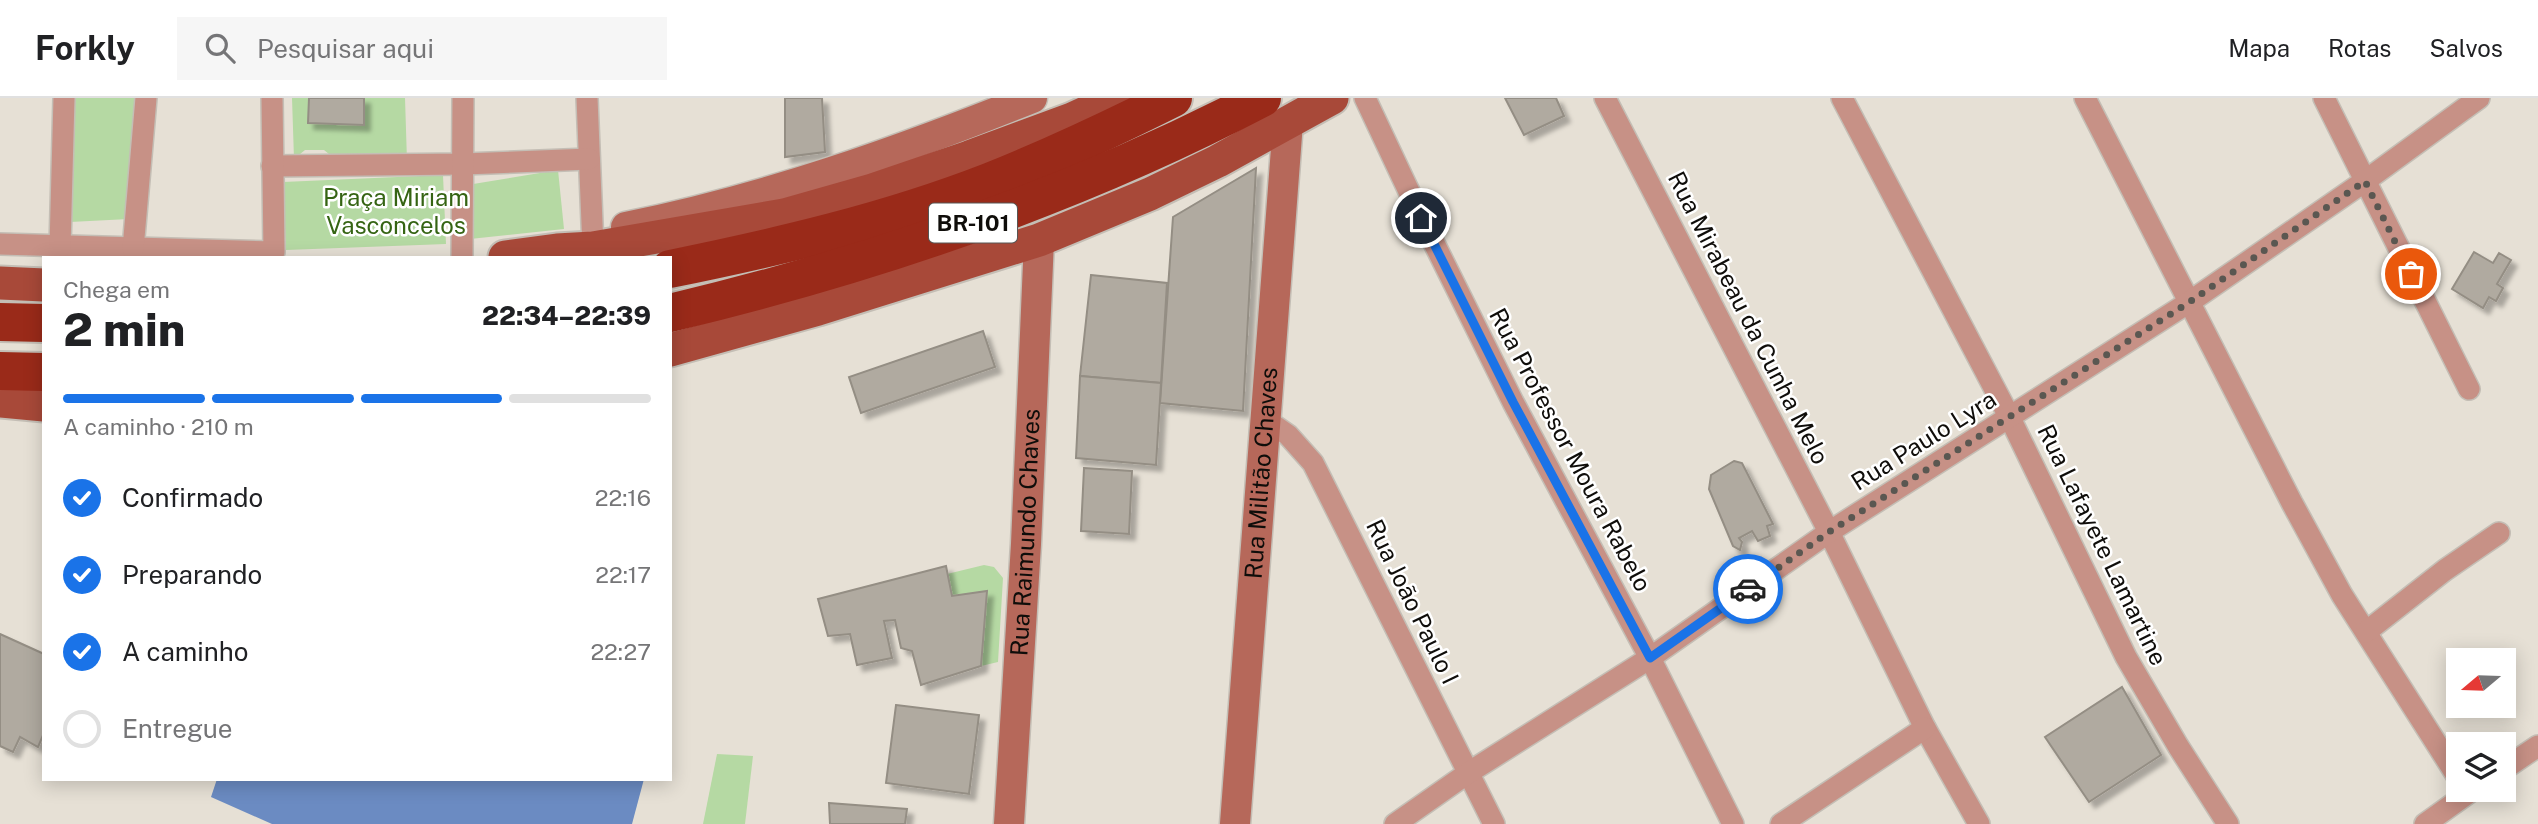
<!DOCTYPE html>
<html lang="pt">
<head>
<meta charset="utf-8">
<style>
  :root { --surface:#fff; --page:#f6f6f6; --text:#202124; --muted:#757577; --line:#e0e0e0; --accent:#1a73e8 }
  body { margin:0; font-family:"Public Sans",sans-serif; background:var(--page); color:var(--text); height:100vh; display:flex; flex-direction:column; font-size:26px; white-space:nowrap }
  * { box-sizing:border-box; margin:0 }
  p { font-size:23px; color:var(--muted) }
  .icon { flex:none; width:38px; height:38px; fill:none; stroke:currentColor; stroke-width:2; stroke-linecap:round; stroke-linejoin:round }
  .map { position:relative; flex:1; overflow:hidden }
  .panel { position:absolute; left:42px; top:158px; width:630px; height:525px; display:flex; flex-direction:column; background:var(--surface); border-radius:0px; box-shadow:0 4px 18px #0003 }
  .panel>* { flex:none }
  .needle { width:46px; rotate:251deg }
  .buttons { position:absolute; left:2446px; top:550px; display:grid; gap:14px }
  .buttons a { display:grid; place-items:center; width:70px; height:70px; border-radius:0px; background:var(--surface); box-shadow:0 4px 18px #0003; font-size:35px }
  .pin { position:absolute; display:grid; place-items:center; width:60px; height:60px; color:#fff; margin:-30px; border:4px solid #fff; border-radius:50%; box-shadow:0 2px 7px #0007 }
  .courier { position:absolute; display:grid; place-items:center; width:70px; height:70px; margin:-35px; border:5px solid #1a73e8; border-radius:50%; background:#fff; color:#222; box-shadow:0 2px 9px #0007 }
  .summary em { font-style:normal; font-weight:800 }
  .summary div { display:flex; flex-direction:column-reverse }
  .summary { display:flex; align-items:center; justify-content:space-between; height:119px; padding:0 21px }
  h1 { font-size:46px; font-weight:800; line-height:52px }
  .bar { display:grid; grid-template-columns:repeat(4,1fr); gap:10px 7px; align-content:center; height:84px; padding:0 21px }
  .bar i { height:9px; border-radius:5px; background:var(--line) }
  .bar .selected { background:var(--accent) }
  .bar p { grid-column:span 4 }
  ol { padding:0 21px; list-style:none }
  li { display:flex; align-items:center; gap:21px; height:77px }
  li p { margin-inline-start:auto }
  li .icon { padding:7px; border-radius:50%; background:var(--accent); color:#fff; stroke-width:4 }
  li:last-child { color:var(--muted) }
  li i { width:38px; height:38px; border:4px solid var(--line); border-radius:50% }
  header { display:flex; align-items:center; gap:42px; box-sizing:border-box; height:98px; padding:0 35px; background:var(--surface); border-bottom:2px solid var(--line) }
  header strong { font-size:33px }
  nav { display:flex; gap:38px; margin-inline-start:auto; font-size:24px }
  .search { width:490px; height:63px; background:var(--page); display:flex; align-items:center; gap:18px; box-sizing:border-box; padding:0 24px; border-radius:0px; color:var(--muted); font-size:26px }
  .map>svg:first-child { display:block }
</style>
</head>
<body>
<header>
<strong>Forkly</strong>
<div class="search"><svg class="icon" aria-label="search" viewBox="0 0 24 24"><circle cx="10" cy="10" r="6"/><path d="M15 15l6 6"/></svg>Pesquisar aqui</div>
<nav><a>Mapa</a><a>Rotas</a><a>Salvos</a></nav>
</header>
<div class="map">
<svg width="2538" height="726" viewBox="0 0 2538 726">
  <defs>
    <filter id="shadow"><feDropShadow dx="6" dy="6" stdDeviation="2" flood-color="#0004"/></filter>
  </defs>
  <rect width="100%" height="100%" fill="#e6e0d5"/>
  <g fill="#b5d9a3">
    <polygon points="70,0 139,0 129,121 70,124"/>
    <polygon points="292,0 405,0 407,63 339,64 324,52 305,52 294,61"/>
    <polygon points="558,72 564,131 470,141 467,87"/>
    <polygon points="443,77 446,146 286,152 283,84"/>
    <polygon points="984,467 994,469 1003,480 998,564 981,568 987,493 952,498 947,476"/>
    <polygon points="717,656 753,658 745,726 703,726"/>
  </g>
  <polygon fill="#6b8bc2" points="217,681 644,681 632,726 272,726 211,699"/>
  <g fill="#b0aaa0" stroke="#948e84" stroke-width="2" filter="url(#shadow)">
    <polygon points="309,0 364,0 364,27 308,25"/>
    <polygon points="785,0 822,0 825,54 785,59"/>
    <polygon points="1505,0 1556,0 1564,18 1524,37"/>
    <polygon points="1256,70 1243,313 1160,305 1173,119"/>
    <polygon points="2474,154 2493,165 2499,155 2511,162 2497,186 2503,190 2496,203 2489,199 2483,210 2452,191"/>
    <polygon points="1091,177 1167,185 1161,285 1080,278"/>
    <polygon points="983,233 995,269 861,315 849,279"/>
    <polygon points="1080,278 1161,285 1156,367 1076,360"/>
    <polygon points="1734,363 1742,365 1773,426 1767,428 1770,438 1758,443 1752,433 1739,440 1742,444 1740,452 1733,448 1709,391 1711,377"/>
    <polygon points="1084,370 1132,373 1129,436 1081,433"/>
    <polygon points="946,468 952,498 987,493 981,568 921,587 912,553 901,550 895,522 884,523 892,560 857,567 850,536 828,538 818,501"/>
    <polygon points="0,536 44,556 44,635 38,649 20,639 13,654 0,648"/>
    <polygon points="2122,589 2161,657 2089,704 2045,639"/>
    <polygon points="896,607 979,617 969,696 886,685"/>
    <polygon points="829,705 907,711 905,726 830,726"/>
  </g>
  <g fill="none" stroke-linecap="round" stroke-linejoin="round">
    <g stroke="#c4beb5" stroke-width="24">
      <g id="street">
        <polyline points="587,0 593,150"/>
        <polyline points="1365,0 1421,119 1513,304 1650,560 1733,726"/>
        <polyline points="1605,0 1829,434 1925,630 1979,726"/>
        <polyline points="1842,0 2010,320 2126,559 2178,648 2228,726"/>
        <polyline points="2085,0 2292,405 2342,497 2459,681"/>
        <polyline points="2324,0 2469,291"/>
        <polyline points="272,68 464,66 589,61"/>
        <polyline points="0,146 274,154 272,0"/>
        <polyline points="60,149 64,0"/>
        <polyline points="133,151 146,0"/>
        <polyline points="462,159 463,0"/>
        <polyline points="1265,321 1288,337 1313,365 1494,726"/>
        <polyline points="2366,534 2445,472 2499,435"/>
        <polyline points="2504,671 2538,648"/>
        <polyline points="1395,726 1468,675 1650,560 1829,434 2191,203 2365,83 2479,0"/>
        <polyline points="1781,726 1925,630"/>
        <polyline points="2425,726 2474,691"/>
      </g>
    </g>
    <g stroke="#c4beb5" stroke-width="33">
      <g id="secondary">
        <path d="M626,129c140,-28 274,-76 406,-129"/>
        <path id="s1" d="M1009,726l17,-280 13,-304"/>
        <path id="s2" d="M1235,726l53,-702"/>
      </g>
    </g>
    <g stroke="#c4beb5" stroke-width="37">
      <g id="primary">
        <polyline points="505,159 557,152 593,150 784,117 872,92 969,59 1072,21 1118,0"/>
        <polyline points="0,185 44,187"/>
        <polyline points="670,252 818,211 1039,142 1150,96 1218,63 1332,0"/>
        <polyline points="0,303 44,307"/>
      </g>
    </g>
    <g stroke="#c4beb5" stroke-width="42">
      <g id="highway">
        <path d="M670,171c108,-22 216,-47 319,-87 63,-25 124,-54 184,-84"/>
        <path d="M670,215c205,-49 405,-117 592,-215"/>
        <polyline points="0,224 44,225"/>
        <polyline points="0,273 44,274"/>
      </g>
    </g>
    <use href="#street" stroke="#c79186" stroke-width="21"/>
    <use href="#secondary" stroke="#b6685a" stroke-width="30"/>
    <use href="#primary" stroke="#a84939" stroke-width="33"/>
    <use href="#highway" stroke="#9a2a19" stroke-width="38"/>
  </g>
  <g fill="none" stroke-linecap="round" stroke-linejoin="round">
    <polyline stroke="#5a5751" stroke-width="7" stroke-dasharray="0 12.6" points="1748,491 1829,434 2191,203 2365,83 2411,176"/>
    <polyline stroke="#1a73e8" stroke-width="9" points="1421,120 1513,304 1650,560 1748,491"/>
  </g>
  <g text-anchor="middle" stroke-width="5" stroke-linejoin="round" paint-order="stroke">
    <rect fill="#fff" stroke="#575654" stroke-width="2" x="929" y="105.5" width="88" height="39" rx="5"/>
    <g font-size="23" font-weight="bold" fill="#0f0d0a">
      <text x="973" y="133">BR-101</text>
    </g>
    <g font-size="24" fill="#356413" stroke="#fff">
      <text x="396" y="108">Praça Miriam<tspan x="396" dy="28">Vasconcelos</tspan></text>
    </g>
    <g font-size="24" fill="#0f0d0a" stroke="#fff">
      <text transform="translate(1748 220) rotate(63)" y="8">Rua Mirabeau da Cunha Melo</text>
      <text transform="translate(1924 343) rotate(-32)" y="8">Rua Paulo Lyra</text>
      <text transform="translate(1570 352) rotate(62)" y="8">Rua Professor Moura Rabelo</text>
      <text dy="8" stroke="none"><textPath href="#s2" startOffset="352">Rua Militão Chaves</textPath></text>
      <text dy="8" stroke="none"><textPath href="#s1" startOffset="292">Rua Raimundo Chaves</textPath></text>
      <text transform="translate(2102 447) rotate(64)" y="8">Rua Lafayete Lamartine</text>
      <text transform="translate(1412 504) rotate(64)" y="8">Rua João Paulo I</text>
    </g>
  </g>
</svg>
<div class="buttons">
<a><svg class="needle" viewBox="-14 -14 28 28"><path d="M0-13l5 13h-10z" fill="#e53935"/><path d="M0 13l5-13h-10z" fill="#757577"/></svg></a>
<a><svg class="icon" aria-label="layers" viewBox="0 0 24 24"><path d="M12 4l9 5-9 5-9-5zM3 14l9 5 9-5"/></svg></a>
</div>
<div class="pin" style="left:2411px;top:176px;background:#ea580c"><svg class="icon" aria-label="bag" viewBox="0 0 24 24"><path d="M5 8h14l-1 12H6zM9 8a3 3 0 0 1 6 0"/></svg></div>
<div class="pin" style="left:1421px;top:120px;background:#1f2937"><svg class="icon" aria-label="home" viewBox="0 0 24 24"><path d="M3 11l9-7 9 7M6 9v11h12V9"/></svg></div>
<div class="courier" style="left:1748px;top:491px"><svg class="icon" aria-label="car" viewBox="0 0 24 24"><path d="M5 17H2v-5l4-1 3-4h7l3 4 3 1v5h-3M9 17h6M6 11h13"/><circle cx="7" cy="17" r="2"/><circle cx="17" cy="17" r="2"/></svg></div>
<section class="panel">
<div class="summary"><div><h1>2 min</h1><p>Chega em</p></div><em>22:34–22:39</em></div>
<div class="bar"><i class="selected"></i><i class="selected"></i><i class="selected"></i><i></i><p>A caminho · 210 m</p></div>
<ol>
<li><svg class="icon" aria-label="check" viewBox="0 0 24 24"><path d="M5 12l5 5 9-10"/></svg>Confirmado<p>22:16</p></li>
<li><svg class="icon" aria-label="check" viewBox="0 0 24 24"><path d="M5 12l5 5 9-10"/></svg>Preparando<p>22:17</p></li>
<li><svg class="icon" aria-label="check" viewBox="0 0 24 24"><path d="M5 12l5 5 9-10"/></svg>A caminho<p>22:27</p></li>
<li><i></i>Entregue</li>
</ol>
</section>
</div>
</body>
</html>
